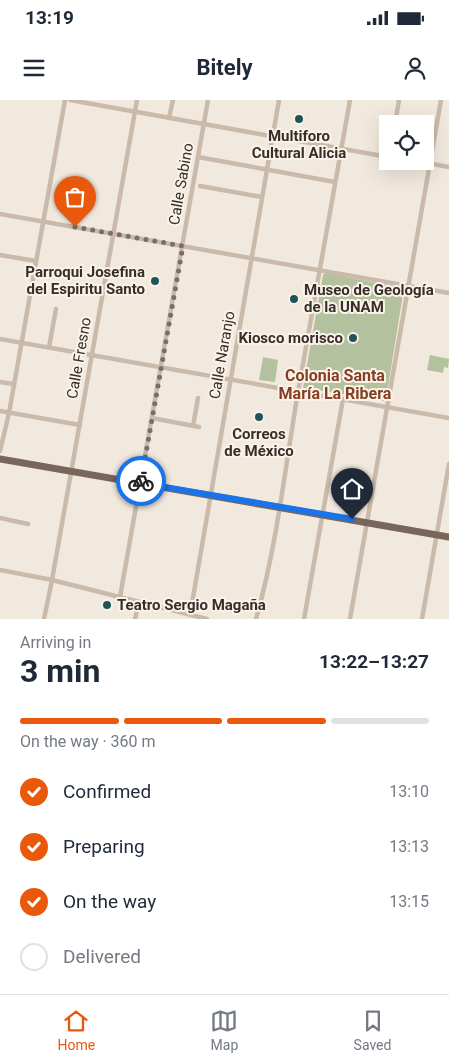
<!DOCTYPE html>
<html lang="en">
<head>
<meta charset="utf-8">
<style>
  :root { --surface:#fff; --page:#f2f2f3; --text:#1f2937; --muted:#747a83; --line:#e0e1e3; --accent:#ea580c }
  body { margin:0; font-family:Roboto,sans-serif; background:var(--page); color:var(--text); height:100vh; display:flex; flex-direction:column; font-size:19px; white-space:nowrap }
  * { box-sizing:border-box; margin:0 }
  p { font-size:16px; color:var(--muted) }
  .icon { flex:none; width:28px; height:28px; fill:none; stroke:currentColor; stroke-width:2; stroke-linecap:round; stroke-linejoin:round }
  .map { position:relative; height:519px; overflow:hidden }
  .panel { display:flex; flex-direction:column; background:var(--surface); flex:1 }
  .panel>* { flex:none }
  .tools { position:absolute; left:379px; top:15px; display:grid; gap:10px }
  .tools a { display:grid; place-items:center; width:55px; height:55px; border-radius:0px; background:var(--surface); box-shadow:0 5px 20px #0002; font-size:25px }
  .pin { position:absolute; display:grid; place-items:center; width:42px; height:42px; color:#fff; margin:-51px -21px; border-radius:50% 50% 50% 0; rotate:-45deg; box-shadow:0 0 5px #0007 }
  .pin .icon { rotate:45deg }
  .courier { position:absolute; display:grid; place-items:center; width:50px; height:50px; margin:-25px; border:4px solid #1a73e8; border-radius:50%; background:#fff; color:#222; box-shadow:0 1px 6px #0007 }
  .headline em { font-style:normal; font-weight:700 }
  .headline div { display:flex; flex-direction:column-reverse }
  .headline { display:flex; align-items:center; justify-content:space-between; height:85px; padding:0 20px }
  h1 { font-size:32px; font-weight:700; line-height:38px }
  .bar { display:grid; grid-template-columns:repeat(4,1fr); gap:8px 5px; align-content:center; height:60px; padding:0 20px }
  .bar i { height:6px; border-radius:4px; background:var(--line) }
  .bar .selected { background:var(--accent) }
  .bar p { grid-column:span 4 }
  ol { padding:0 20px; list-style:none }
  li { display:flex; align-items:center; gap:15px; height:55px }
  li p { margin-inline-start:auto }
  li .icon { padding:5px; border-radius:50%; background:var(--accent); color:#fff; stroke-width:4 }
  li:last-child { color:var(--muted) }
  li i { width:28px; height:28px; border:2px solid var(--line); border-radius:50% }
  .status { display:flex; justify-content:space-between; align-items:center; height:35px; padding:0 25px; background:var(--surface); direction:ltr }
  .status svg { height:14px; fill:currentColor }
  header { display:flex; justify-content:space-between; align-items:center; height:65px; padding:0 20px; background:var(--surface); font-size:22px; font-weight:700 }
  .dock { display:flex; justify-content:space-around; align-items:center; height:70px; border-top:1px solid var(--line); background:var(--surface); font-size:14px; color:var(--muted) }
  .dock a { display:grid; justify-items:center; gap:2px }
  .dock .selected { color:var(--accent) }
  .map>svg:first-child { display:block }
</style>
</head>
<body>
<div class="status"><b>13:19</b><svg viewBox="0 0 49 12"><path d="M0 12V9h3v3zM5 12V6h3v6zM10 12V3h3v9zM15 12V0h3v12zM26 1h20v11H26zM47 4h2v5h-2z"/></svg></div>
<header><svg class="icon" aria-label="menu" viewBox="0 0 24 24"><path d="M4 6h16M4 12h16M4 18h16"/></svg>Bitely<svg class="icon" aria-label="person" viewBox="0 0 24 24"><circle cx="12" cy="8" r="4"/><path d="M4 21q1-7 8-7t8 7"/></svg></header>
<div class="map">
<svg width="449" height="519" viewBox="0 0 449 519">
  <rect width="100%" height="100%" fill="#f2e9de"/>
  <g fill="#b4c19e">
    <polygon points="325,173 404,188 386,299 384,301 304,288 303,287 323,175"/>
    <polygon points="430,255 449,259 448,268 444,267 443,273 427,270"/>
    <polygon points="263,257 278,260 275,282 259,280"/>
  </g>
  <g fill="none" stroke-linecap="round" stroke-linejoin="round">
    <g stroke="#cabaaa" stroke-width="4.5">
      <polyline points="70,0 388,57"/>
      <polyline points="169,18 173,0"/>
      <polyline points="395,24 399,0"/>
      <polyline points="198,57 335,82"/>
      <polyline points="417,61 449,67"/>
      <polyline points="200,86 262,97"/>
      <polyline points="0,114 449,193"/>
      <polyline points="0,155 36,161"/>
      <polyline points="0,239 449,318"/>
      <polyline points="49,247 56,209"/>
      <polyline points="0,282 14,284"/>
      <polyline points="0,311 80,325"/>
      <polyline points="152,318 199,327"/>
      <polyline points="193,326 198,298"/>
      <polyline points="0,351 9,313 65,0"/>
      <polyline points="0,418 28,424"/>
      <polyline points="0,470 52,480 207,519"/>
      <polyline points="120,497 208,0"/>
      <polyline points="190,515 279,0"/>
      <polyline points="44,519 52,480 137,0"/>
      <polyline points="135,519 139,502"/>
      <path d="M256,519c21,-74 29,-151 42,-227 17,-98 35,-195 52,-292"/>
      <polyline points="304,519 343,299"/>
      <polyline points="350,519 441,0"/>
      <polyline points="422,519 449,364"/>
    </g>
    <polyline stroke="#79665b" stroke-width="7" points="0,359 449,437"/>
  </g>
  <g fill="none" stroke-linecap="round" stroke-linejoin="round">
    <polyline stroke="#796f68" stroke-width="5" stroke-dasharray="0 9" points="75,127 183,146 141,381"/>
    <polyline stroke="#1a73e8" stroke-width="6" points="141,381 141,383 352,419"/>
  </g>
  <g fill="#1f5359" stroke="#faf3ea" stroke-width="2">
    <circle cx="299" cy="19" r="5"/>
    <circle cx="155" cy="181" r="5"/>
    <circle cx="294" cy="199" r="5"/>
    <circle cx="353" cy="238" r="5"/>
    <circle cx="259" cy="317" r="5"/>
    <circle cx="107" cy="505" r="5"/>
  </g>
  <g text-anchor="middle" stroke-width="4" stroke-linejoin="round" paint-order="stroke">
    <g font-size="15" font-weight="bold" fill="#382e29" stroke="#faf3ea">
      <text x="299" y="41">Multiforo<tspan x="299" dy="17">Cultural Alicia</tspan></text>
      <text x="145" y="177" text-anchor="end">Parroqui Josefina<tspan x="145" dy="17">del Espiritu Santo</tspan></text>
      <text x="304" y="195" text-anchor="start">Museo de Geología<tspan x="304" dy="17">de la UNAM</tspan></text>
      <text x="343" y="243" text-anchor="end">Kiosco morisco</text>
      <text x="259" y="339">Correos<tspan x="259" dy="17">de México</tspan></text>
      <text x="117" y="510" text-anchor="start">Teatro Sergio Magaña</text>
    </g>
    <g font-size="15" fill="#382e29" stroke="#faf3ea">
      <text transform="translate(181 84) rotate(-80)" y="5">Calle Sabino</text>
      <text transform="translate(222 255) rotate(-80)" y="5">Calle Naranjo</text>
      <text transform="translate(79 258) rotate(-80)" y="5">Calle Fresno</text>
    </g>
    <g font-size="16" font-weight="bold" fill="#863e23" stroke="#faf3ea">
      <text x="335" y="281">Colonia Santa<tspan x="335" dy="18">María La Ribera</tspan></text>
    </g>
  </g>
</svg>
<div class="tools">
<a><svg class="icon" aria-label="locate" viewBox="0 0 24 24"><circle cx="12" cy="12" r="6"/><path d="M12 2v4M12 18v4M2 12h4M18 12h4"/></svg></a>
</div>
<div class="pin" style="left:75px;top:127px;background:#ea580c"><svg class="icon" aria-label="bag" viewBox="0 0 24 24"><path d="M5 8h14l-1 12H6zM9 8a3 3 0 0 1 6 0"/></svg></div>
<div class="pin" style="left:352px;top:419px;background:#1f2937"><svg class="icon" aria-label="home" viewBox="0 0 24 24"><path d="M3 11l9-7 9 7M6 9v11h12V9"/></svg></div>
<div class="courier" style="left:141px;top:381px"><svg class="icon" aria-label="bike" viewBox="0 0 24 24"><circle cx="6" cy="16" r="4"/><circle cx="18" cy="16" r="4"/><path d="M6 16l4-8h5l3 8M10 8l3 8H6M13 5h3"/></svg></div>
</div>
<section class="panel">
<div class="headline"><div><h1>3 min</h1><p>Arriving in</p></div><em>13:22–13:27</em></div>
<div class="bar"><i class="selected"></i><i class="selected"></i><i class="selected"></i><i></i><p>On the way · 360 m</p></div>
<ol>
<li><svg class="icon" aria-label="check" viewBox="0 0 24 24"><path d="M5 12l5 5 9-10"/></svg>Confirmed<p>13:10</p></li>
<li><svg class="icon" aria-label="check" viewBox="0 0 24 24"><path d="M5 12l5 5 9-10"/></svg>Preparing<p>13:13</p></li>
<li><svg class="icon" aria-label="check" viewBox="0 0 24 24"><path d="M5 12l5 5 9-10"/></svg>On the way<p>13:15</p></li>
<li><i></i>Delivered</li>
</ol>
</section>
<nav class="dock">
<a class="selected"><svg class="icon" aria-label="home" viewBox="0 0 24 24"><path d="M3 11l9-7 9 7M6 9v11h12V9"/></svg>Home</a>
<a><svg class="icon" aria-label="map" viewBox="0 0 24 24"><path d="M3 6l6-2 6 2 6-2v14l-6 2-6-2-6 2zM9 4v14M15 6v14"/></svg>Map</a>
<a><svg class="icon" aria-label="saved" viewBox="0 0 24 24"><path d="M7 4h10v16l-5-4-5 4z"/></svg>Saved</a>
</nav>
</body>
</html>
